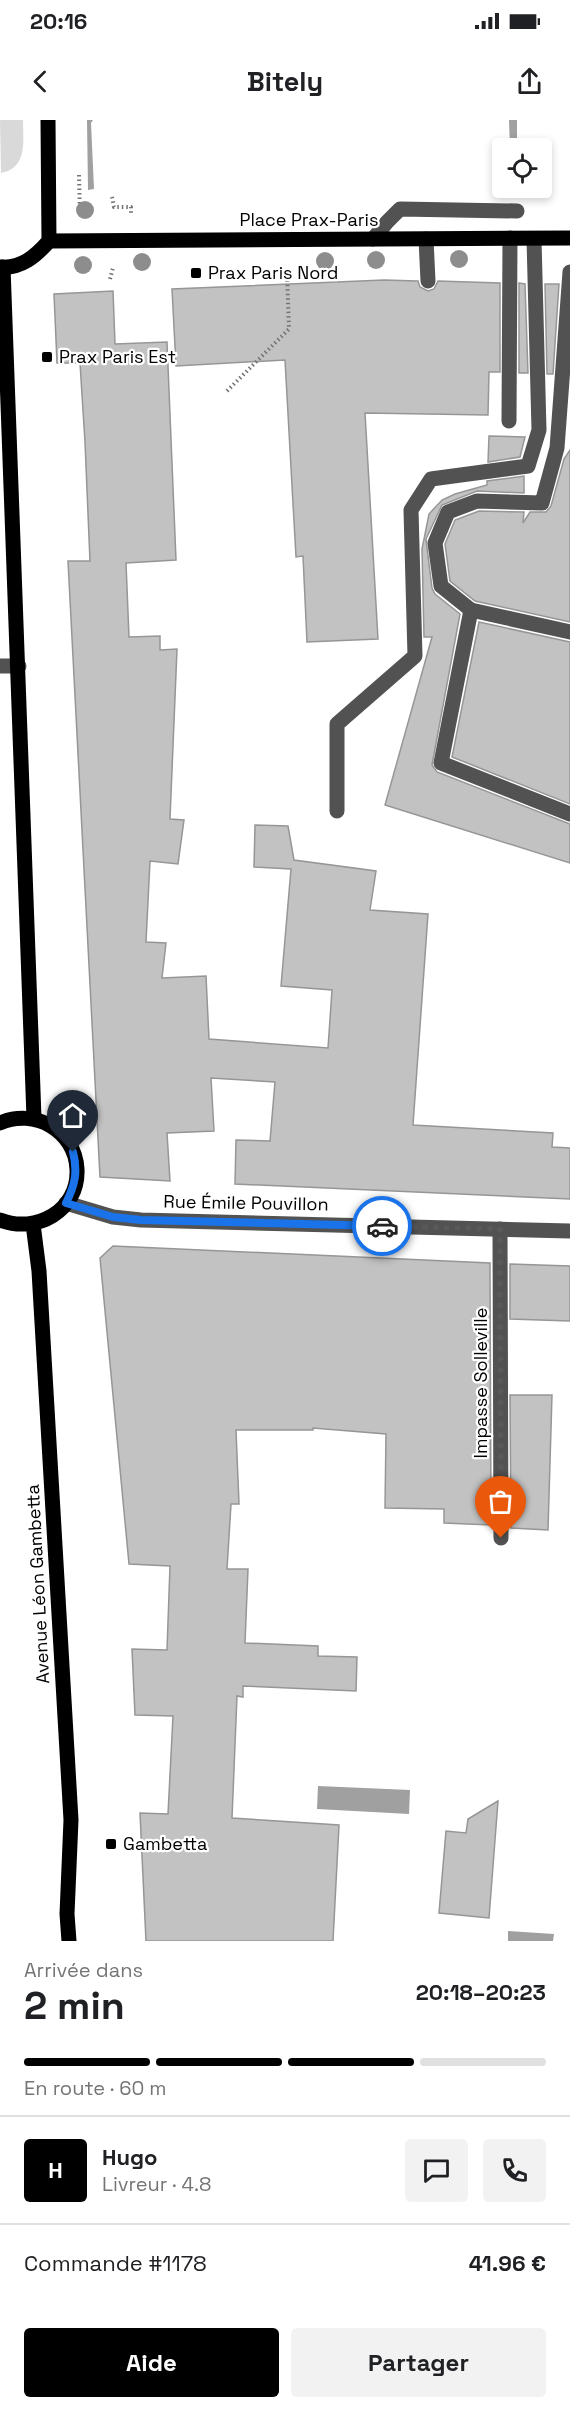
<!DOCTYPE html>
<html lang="fr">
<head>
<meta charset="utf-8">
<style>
  :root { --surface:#fff; --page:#f2f2f2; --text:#202124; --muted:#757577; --line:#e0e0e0; --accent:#000 }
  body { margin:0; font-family:"Space Grotesk",sans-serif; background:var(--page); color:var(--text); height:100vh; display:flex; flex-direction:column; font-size:22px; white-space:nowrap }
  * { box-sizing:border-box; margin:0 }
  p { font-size:20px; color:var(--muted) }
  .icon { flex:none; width:33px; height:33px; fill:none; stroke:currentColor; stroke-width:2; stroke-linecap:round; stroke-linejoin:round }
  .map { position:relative; height:1821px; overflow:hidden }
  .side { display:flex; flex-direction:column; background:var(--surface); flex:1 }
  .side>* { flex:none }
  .controls { position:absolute; left:492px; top:18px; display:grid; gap:12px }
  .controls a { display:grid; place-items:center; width:60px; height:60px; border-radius:6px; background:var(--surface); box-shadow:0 3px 9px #0003; font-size:30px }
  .pin { position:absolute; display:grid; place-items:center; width:51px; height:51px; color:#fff; margin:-62px -26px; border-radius:50% 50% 50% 0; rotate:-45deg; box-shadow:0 0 6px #0007 }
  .pin .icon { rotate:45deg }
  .courier { position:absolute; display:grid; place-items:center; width:60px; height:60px; margin:-30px; border:4px solid #1a73e8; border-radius:50%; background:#fff; color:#222; box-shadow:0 2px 8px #0007 }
  .headline em { font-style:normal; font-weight:700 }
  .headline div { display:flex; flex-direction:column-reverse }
  .headline { display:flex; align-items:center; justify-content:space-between; height:102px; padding:0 24px }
  h1 { font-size:39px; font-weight:700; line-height:45px }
  .bar { display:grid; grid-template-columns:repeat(4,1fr); gap:9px 6px; align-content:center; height:72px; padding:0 24px }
  .bar i { height:8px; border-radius:4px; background:var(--line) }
  .bar .current { background:var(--accent) }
  .bar p { grid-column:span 4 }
  .line { display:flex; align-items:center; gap:15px; padding:0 24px; border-top:2px solid var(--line) }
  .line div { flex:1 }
  .round { display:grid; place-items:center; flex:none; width:63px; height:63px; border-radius:6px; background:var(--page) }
  .cta { display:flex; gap:12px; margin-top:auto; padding:12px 24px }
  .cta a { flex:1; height:69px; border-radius:6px; background:var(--accent); color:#fff; font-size:24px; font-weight:700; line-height:69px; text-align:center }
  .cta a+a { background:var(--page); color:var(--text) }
  .status { display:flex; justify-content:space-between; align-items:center; height:42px; padding:0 30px; background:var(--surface); direction:ltr }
  .status svg { height:16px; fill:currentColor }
  header { display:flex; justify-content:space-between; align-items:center; height:78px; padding:0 24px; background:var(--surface); font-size:27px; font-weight:700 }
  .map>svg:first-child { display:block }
</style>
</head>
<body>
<div class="status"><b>20:16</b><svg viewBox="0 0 49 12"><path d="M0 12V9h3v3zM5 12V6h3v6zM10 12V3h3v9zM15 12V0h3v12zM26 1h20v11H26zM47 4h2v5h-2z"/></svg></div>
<header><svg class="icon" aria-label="back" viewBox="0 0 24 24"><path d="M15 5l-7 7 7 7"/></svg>Bitely<svg class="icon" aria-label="share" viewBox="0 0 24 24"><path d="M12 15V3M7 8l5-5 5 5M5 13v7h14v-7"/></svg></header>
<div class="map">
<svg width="570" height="1821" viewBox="0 0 570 1821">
  <rect width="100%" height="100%" fill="#fff"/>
  <path fill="#d9d9d9" d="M0,0h23c0,21 5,48 -22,53z"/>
  <g fill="#a0a0a0">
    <polygon points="87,0 93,0 91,3 94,69 88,70"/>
    <polygon points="509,0 517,0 517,28 510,28"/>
    <polygon points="318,1666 410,1670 409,1694 317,1689"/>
    <polygon points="508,1811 554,1814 553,1821 508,1821"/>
  </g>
  <g fill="#c2c2c2" stroke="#969696" stroke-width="1.5">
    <polygon points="384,160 418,161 420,167 428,171 434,169 438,161 500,163 500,252 489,252 488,295 365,293 378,519 307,522 303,436 296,437 285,240 176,246 172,169"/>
    <polygon points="519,163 525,164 528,253 519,253"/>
    <polygon points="545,164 559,164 553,254 547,254"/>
    <polygon points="113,171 115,224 167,222 176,440 126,443 129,517 160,516 160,530 177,529 170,699 184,700 178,744 150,741 146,822 166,823 162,858 206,856 209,919 328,928 332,870 281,866 291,749 254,747 255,705 288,706 294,740 376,751 370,790 428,794 413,1005 553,1013 552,1027 570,1028 570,1079 235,1064 236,1020 270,1021 275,962 211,958 214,1011 167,1013 170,1061 100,1057 68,441 90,441 85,322 80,243 57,243 54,174"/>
    <polygon points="489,316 525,317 520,337 488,342"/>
    <polygon points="570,330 570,502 475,481 450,461 445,424 455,400 479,391 524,392 523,403 530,392 546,392 551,386 564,339"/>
    <polygon points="524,356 524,373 477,371 442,385 426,419 432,468 435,474 460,494 432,645 437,652 570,704 570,743 385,685 432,517 424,517 422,429 429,394 442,380 455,374 487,365 487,361"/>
    <polygon points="479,502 570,522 570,684 452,637"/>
    <polygon points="113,1126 490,1143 491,1405 444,1403 444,1389 385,1388 386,1314 313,1308 313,1310 236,1310 239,1384 231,1384 227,1449 248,1449 245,1523 318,1526 318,1536 357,1537 356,1571 243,1566 243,1577 237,1576 232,1698 339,1705 333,1821 146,1821 140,1693 168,1694 173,1596 135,1595 132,1529 167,1530 170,1446 129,1444 100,1138"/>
    <polygon points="510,1144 570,1146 570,1201 510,1199"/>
    <polygon points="510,1275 552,1275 548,1410 511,1408"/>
    <polygon points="498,1681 489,1798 439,1793 446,1711 466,1713 468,1699"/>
  </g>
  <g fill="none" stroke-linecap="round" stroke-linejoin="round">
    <g stroke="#747474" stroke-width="4" stroke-dasharray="1.5 3" stroke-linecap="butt">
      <polyline points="79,55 80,95"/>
      <polyline points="112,77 114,87 131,87 131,95"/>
      <polyline points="110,159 113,148"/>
      <polyline points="227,271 289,209 287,153"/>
    </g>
    <g stroke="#525252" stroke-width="15">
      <polyline points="373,119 387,102 400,89 517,91"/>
      <polyline points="426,119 428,161"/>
      <polyline points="570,152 557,328 542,383 477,381 448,392 435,423 441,466 471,490 570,512"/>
      <polyline points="509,301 510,118"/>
      <polyline points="471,490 441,643 570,694"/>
      <polyline points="0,546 19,546"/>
      <polyline points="337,691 337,604 415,536 411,390 431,359 528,346 539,310 534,119"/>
      <polyline points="66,1083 113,1097 141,1100 570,1111"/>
      <polyline points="500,1109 501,1418"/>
    </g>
    <g stroke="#000" stroke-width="15">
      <polyline points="49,121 570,118"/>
      <path d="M0,147c21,2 36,-11 49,-26l-1,-121"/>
      <polyline points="3,147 34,998"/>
      <path d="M0,1003c34,-15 75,7 77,46 2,42 -41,65 -77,51"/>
      <polyline points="33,1104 39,1151 71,1700 67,1794 69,1821"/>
    </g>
  </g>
  <g fill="#8d8d8d">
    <circle cx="85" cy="90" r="9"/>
    <circle cx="459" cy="139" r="9"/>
    <circle cx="376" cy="140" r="9"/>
    <circle cx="325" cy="141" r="9"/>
    <circle cx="142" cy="142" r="9"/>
    <circle cx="83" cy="145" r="9"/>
  </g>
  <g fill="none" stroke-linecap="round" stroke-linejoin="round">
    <polyline stroke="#595959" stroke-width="6" stroke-dasharray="0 10.8" points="382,1106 500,1109 501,1418"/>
    <path stroke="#1a73e8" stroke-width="8" d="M73,1032c5,20 2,33 -7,51l47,14 28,3 241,6"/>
  </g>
  <g fill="#000" stroke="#fff" stroke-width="2">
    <rect x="190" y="147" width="12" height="12" rx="3"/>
    <rect x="41" y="231" width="12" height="12" rx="3"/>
    <rect x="105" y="1718" width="12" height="12" rx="3"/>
  </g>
  <g text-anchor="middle" stroke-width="4.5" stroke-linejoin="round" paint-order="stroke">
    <g font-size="18" fill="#000" stroke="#fff">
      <text x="309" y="106">Place Prax-Paris</text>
      <text transform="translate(246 1083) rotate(1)" y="6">Rue Émile Pouvillon</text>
      <text transform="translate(481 1263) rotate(-90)" y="6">Impasse Solleville</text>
      <text transform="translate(38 1464) rotate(-93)" y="6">Avenue Léon Gambetta</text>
    </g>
    <g font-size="18" fill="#000" stroke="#fff" text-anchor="start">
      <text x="208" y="159">Prax Paris Nord</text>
      <text x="59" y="243">Prax Paris Est</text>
      <text x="123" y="1730">Gambetta</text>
    </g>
  </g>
</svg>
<div class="controls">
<a><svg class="icon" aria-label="locate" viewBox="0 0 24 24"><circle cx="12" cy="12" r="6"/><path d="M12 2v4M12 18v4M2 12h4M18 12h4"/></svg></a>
</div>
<div class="pin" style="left:501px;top:1418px;background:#ea580c"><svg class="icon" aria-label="bag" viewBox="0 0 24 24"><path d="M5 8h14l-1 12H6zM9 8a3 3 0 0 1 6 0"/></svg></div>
<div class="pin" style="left:73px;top:1032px;background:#1f2937"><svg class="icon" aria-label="home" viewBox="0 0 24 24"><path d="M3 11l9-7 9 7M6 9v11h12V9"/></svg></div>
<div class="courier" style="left:382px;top:1106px"><svg class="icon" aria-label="car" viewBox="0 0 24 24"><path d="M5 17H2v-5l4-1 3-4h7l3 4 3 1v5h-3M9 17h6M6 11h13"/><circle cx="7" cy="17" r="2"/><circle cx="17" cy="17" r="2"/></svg></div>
</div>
<section class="side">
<div class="headline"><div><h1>2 min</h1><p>Arrivée dans</p></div><em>20:18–20:23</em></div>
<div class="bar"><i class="current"></i><i class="current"></i><i class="current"></i><i></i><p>En route · 60 m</p></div>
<div class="line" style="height:108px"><b class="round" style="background:var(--accent);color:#fff">H</b><div><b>Hugo</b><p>Livreur · 4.8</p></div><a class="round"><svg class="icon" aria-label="chat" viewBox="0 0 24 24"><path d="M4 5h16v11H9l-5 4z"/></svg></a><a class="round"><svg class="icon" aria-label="phone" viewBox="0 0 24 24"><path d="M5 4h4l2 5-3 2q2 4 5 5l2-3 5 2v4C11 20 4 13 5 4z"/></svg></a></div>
<div class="line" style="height:78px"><div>Commande #1178</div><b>41.96 €</b></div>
<div class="cta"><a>Aide</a><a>Partager</a></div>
</section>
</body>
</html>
